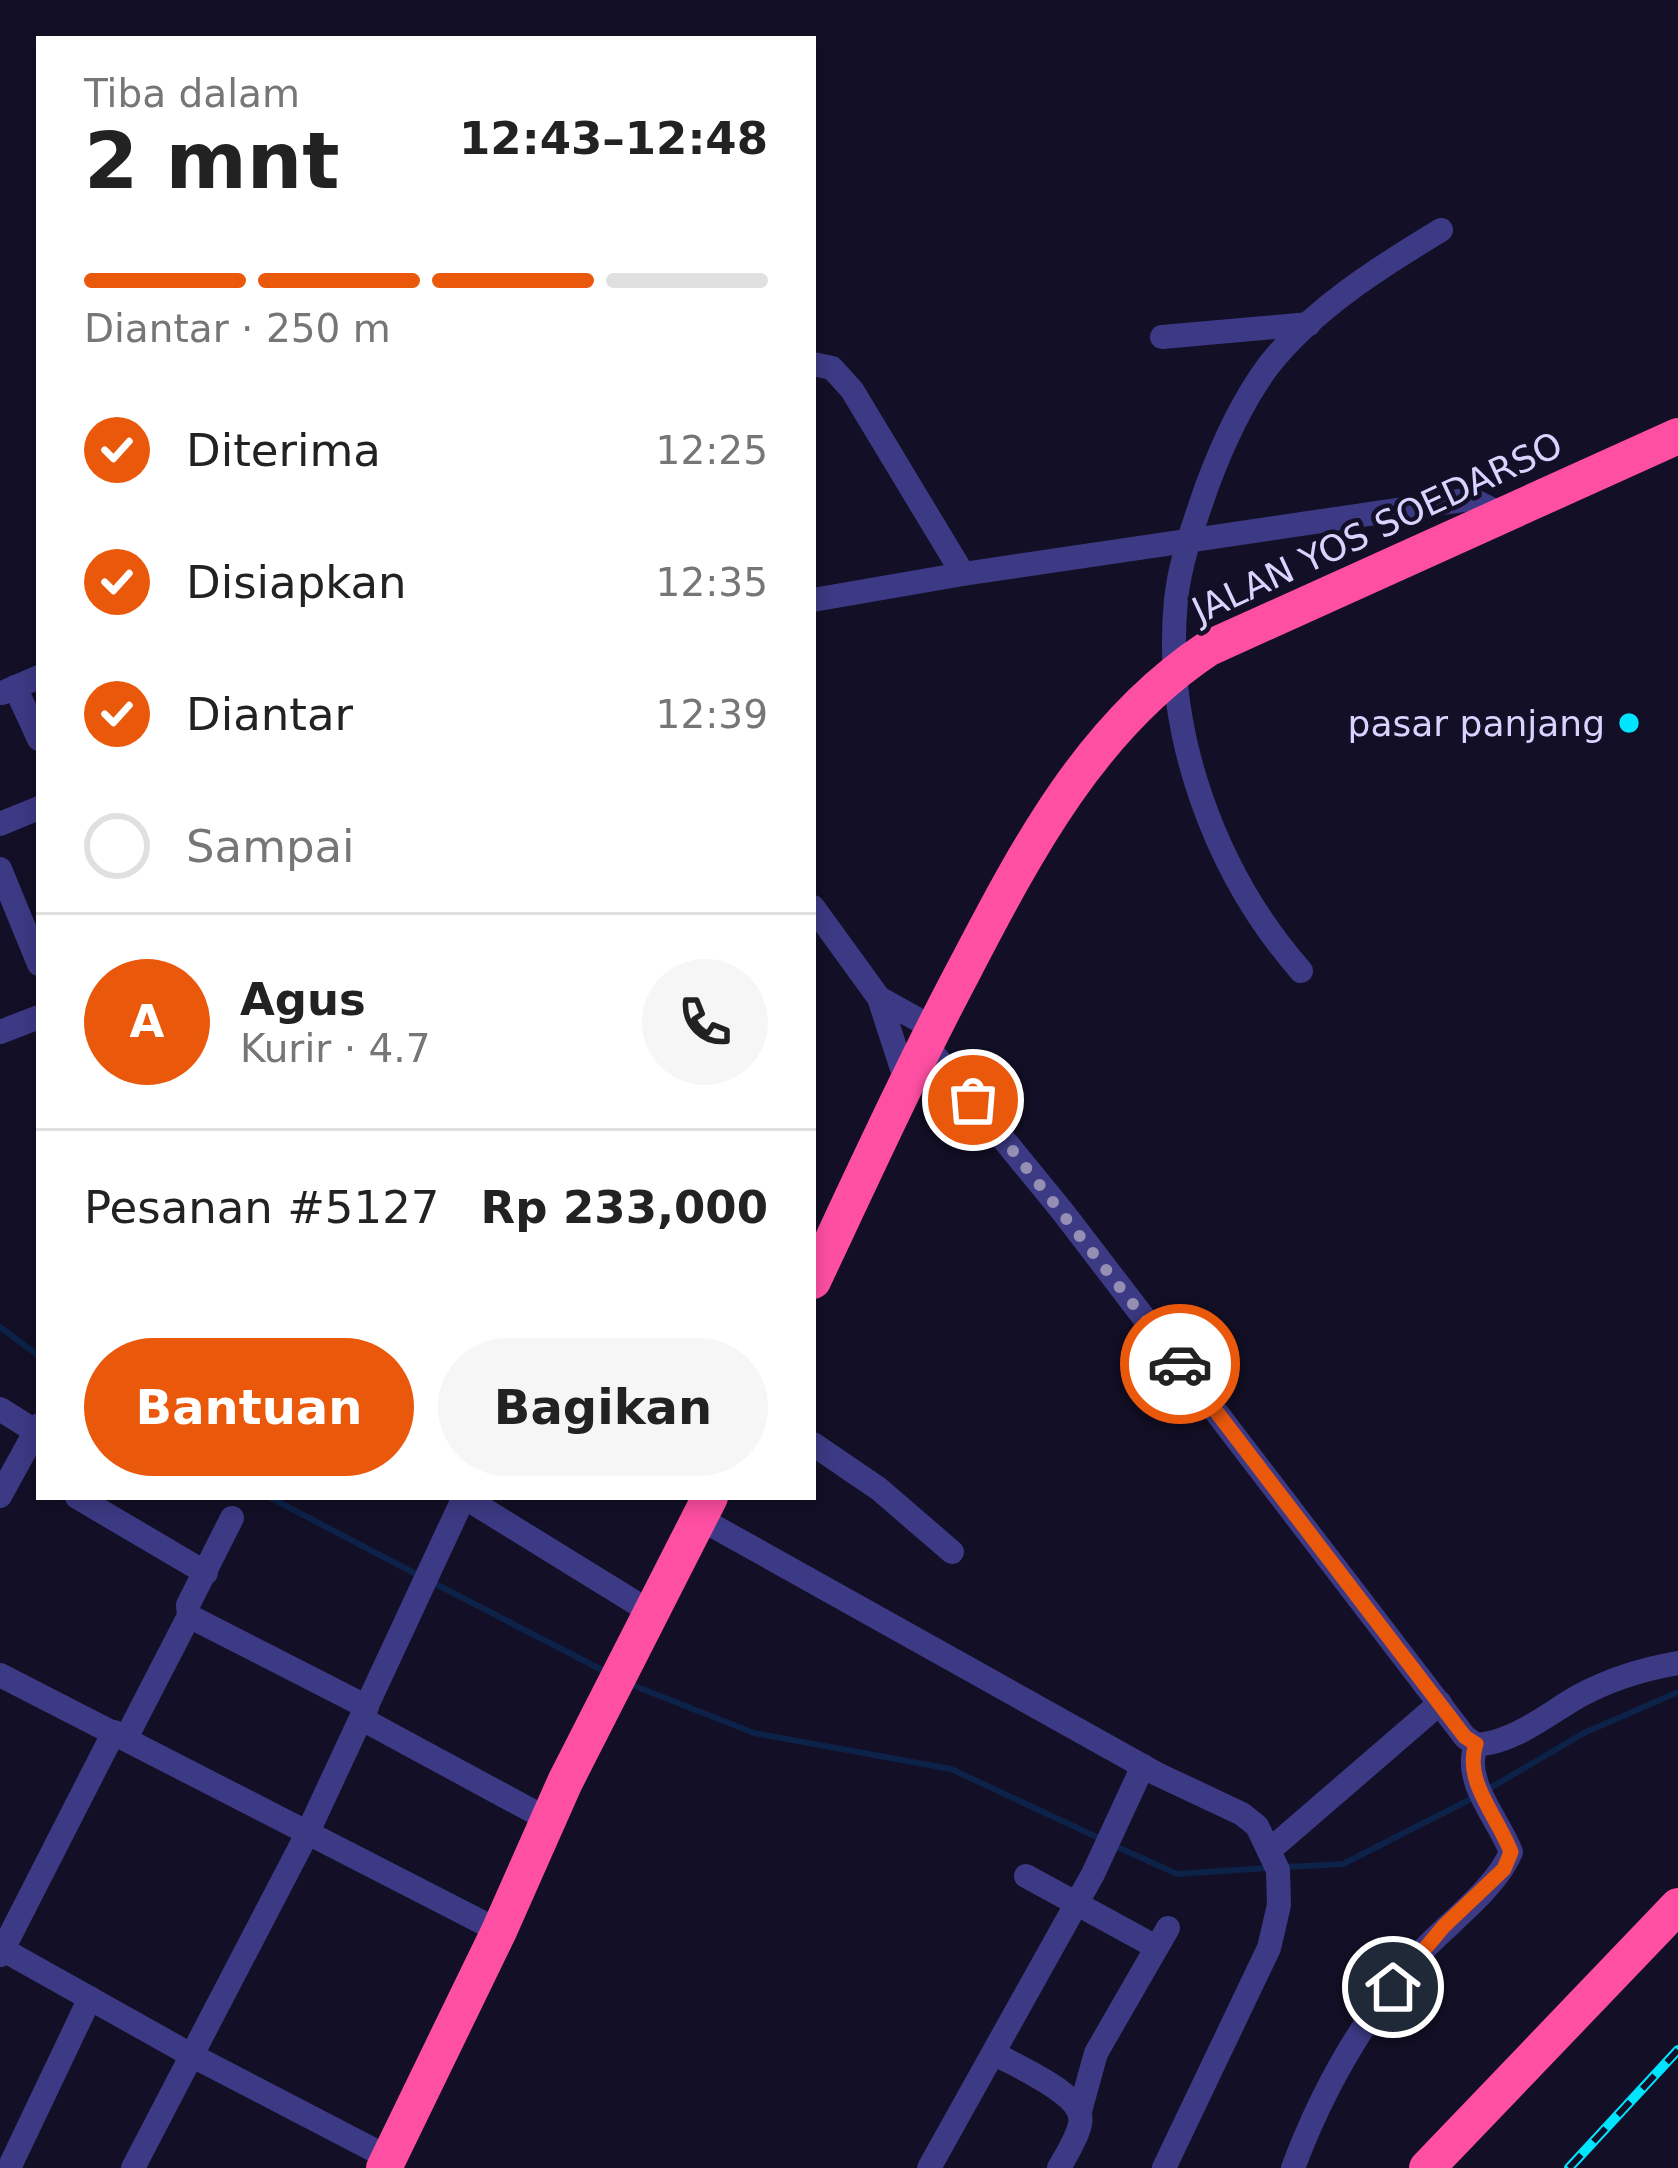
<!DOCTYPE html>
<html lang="id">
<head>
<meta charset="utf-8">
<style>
  :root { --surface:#fff; --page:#f6f6f6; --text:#222; --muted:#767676; --line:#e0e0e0; --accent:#ea580c }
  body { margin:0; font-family:"DejaVu Sans",sans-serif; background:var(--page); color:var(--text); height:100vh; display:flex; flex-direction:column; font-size:45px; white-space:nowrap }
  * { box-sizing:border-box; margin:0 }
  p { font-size:39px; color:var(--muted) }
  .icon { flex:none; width:66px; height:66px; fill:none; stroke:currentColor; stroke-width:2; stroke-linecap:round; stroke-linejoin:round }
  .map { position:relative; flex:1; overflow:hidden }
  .side { position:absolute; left:36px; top:36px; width:780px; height:1464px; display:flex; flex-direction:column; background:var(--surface); border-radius:0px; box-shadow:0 6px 18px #0003 }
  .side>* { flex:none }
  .pin { position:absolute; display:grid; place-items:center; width:102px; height:102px; color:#fff; margin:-51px; border:6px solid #fff; border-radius:50%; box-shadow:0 3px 12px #0007 }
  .courier { position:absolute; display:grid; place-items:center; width:120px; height:120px; margin:-60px; border:9px solid #ea580c; border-radius:50%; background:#fff; color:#222; box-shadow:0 3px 15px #0007 }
  .summary em { font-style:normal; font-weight:700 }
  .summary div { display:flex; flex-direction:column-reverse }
  .summary { display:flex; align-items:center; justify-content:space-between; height:204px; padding:0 48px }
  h1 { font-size:78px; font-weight:700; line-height:90px }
  .bar { display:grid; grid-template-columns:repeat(4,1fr); gap:18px 12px; align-content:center; height:144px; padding:0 48px }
  .bar i { height:15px; border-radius:9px; background:var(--line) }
  .bar .current { background:var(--accent) }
  .bar p { grid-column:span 4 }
  .line { display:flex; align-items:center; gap:30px; padding:0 48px; border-top:3px solid var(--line) }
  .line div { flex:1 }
  .round { display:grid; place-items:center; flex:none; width:126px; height:126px; border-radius:63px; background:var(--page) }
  ol { padding:0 48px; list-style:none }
  li { display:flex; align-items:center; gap:36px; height:132px }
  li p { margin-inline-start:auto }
  li .icon { padding:12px; border-radius:50%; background:var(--accent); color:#fff; stroke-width:4 }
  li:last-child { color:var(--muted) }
  li i { width:66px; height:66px; border:6px solid var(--line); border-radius:50% }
  .button { display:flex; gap:24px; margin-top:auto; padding:24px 48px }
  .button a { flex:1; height:138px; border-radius:72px; background:var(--accent); color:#fff; font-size:48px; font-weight:700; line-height:138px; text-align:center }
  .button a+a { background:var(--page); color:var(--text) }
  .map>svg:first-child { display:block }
</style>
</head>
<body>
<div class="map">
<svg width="1678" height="2168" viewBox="0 0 1678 2168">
  <rect width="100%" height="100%" fill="#130f26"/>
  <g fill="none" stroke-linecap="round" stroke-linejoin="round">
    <g stroke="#0c2248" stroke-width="6">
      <polyline points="0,1327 39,1356"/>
      <polyline points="269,1497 418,1575"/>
      <polyline points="430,1581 604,1671"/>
      <polyline points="627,1683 754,1733 951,1769 1101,1839"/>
      <polyline points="1485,1791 1584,1733 1678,1692"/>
      <polyline points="1113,1845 1177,1874 1267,1868"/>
      <polyline points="1286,1867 1343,1864 1473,1798"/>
    </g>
    <g stroke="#3d3a85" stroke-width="24">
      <polyline points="1162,337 1309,324"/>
      <polyline points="813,364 832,368 852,390 963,574"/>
      <polyline points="813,600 963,574 1471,499 1489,508 1492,519"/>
      <polyline points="15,687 39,739"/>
      <polyline points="2,693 39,677"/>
      <polyline points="0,824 39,808"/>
      <polyline points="0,869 39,964"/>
      <polyline points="813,907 879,998 906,1081"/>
      <path d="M1301,971c-86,-98 -138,-239 -125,-371 4,-39 18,-76 31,-114 16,-43 35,-85 62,-121 45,-57 111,-98 172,-135"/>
      <polyline points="879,998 933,1028"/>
      <polyline points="0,1032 39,1017"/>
      <polyline points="924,1042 1063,1212 1465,1737 1476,1745"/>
      <polyline points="0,1409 35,1431"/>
      <polyline points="813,1444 879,1489 952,1552"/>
      <polyline points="0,1496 39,1425"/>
      <polyline points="77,1497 206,1573"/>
      <polyline points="464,1497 652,1613"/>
      <polyline points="232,1518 188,1605 189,1616 367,1707"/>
      <polyline points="699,1518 1157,1774 1242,1814 1257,1826 1278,1870 1279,1905 1269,1948 1164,2168"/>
      <polyline points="0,1675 499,1931"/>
      <polyline points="362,1719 547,1819"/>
      <polyline points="126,1738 189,1616"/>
      <path d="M1476,1745c39,-3 70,-30 103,-49 31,-17 64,-27 99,-33"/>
      <polyline points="1271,1849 1440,1703"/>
      <polyline points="1026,1876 1156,1947"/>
      <polyline points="0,1948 191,2055 389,2158"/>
      <polyline points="0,1955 114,1732"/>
      <path d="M995,2054c21,12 92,41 85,70 -3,15 -14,31 -21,44"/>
      <polyline points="1080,2111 1096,2053 1168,1928"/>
      <polyline points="9,2168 90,1998"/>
      <polyline points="133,2168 307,1834 464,1497"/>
      <polyline points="929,2168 1093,1874 1143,1766"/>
      <path d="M1293,2168c28,-75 67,-145 120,-207 28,-33 82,-70 98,-109 -13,-34 -49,-71 -35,-107"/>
    </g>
    <g stroke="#ff4fa3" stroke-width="36">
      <path d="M813,1281c49,-104 97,-209 151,-311 63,-121 128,-245 245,-322l469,-212"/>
      <polyline points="384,2168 499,1931 565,1782 710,1497"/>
      <polyline points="1427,2168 1678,1906"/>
    </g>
    <g stroke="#00e5ff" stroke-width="10">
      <polyline id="rail" points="1569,2168 1678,2050"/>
    </g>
    <use href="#rail" stroke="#130f26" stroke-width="6" stroke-dasharray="18" stroke-linecap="butt"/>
  </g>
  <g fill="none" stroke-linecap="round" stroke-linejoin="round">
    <polyline stroke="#948fb3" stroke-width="12" stroke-dasharray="0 21.6" points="973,1100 1180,1364"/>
    <path stroke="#ea580c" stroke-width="15" d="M1180,1364l285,373 11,7c-13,37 22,73 35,108l-7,17 -60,57 -51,61"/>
  </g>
  <circle fill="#00e5ff" stroke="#130f26" stroke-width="4.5" cx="1629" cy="723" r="12"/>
  <g text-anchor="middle" stroke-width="9" stroke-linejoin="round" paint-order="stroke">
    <g font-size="36" fill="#d9d4ff" stroke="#130f26">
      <text transform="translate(1377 527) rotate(-25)" y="13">JALAN YOS SOEDARSO</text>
    </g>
    <g font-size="36" fill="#d9d4ff" stroke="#130f26" text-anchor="end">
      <text x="1605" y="736">pasar panjang</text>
    </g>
  </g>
</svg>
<div class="pin" style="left:973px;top:1100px;background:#ea580c"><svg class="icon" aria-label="bag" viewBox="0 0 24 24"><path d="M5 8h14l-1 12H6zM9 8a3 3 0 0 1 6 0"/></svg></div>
<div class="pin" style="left:1393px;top:1987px;background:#1f2937"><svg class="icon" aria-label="home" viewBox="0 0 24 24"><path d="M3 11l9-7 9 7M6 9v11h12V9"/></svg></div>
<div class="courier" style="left:1180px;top:1364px"><svg class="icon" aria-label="car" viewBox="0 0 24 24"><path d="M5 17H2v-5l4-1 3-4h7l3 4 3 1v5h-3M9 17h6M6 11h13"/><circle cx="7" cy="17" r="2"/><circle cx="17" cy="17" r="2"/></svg></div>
<section class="side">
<div class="summary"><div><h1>2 mnt</h1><p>Tiba dalam</p></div><em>12:43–12:48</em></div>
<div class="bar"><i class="current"></i><i class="current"></i><i class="current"></i><i></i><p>Diantar · 250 m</p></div>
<ol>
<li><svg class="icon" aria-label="check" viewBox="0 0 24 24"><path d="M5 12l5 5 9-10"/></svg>Diterima<p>12:25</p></li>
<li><svg class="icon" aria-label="check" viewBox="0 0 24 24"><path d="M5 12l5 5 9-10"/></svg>Disiapkan<p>12:35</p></li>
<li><svg class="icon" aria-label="check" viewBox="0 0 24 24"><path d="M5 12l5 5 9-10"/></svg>Diantar<p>12:39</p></li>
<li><i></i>Sampai</li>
</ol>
<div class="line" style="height:216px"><b class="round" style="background:var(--accent);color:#fff">A</b><div><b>Agus</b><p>Kurir · 4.7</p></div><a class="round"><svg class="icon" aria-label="phone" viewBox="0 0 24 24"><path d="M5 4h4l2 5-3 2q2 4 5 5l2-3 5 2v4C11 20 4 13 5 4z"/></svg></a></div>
<div class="line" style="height:156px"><div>Pesanan #5127</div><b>Rp 233,000</b></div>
<div class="button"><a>Bantuan</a><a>Bagikan</a></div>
</section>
</div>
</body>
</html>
